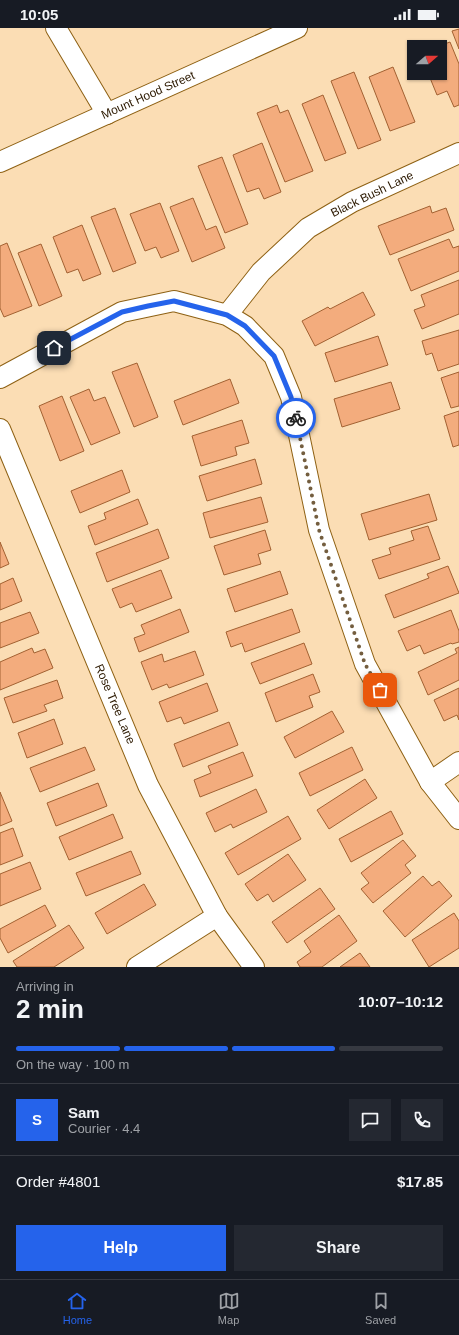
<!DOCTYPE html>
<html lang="en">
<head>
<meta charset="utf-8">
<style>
  :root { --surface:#171b24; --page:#242831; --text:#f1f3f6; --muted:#9ea1a6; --line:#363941; --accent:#2563eb }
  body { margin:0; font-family:Helvetica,sans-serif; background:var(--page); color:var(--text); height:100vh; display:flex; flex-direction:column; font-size:15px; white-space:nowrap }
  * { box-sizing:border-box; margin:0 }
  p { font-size:13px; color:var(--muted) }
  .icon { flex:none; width:22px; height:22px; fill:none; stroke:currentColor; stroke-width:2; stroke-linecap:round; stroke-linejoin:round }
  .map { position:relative; height:939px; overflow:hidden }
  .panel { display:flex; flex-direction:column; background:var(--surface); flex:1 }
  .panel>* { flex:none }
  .needle { width:26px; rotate:70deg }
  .tools { position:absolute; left:407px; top:12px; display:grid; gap:8px }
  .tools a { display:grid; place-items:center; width:40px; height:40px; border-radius:0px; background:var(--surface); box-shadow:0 1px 3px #0004; font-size:20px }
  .pin { position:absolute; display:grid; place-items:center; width:34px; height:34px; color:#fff; margin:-17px; border-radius:8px; box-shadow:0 2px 6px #0006 }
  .courier { position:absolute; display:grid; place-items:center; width:40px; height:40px; margin:-20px; border:3px solid #2563eb; border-radius:50%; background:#fff; color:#222; box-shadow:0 1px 5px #0007 }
  .head em { font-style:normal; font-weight:700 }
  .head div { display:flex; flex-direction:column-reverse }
  .head { display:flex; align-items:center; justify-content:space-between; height:68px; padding:0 16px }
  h1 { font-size:26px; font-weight:700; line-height:30px }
  .bar { display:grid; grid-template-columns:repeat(4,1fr); gap:6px 4px; align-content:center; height:48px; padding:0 16px }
  .bar i { height:5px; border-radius:3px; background:var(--line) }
  .bar .on { background:var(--accent) }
  .bar p { grid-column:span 4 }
  .line { display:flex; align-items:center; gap:10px; padding:0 16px; border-top:1px solid var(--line) }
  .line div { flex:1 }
  .round { display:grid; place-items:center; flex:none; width:42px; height:42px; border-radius:0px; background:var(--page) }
  .button { display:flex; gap:8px; margin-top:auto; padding:8px 16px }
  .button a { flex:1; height:46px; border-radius:0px; background:var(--accent); color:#fff; font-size:16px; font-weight:700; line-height:46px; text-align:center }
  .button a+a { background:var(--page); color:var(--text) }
  .status { display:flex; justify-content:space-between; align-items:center; height:28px; padding:0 20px; background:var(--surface); direction:ltr }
  .status svg { height:11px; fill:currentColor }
  .tabs { display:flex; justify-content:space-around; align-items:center; height:56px; border-top:1px solid var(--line); background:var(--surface); font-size:11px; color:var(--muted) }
  .tabs a { display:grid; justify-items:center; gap:2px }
  .tabs .on { color:var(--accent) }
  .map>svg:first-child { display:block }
</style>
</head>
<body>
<div class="status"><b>10:05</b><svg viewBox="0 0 49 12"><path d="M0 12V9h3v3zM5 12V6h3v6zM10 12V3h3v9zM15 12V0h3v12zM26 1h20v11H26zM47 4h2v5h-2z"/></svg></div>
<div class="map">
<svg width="459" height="939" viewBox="0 0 459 939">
  <rect width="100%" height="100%" fill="#fbddb4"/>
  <g fill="#f3ac7d" stroke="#a26132">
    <polygon points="459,1 459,21 452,3"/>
    <polygon points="450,14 459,36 459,77 454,79 447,63 437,67 428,45 440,45 440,19 436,19"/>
    <polygon points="393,39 415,94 390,103 369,49"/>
    <polygon points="354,44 381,112 358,121 331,53"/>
    <polygon points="323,67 346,125 325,133 302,76"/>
    <polygon points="277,77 280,85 288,82 313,143 285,154 257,85"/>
    <polygon points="262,115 281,164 264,171 259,160 247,164 233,127"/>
    <polygon points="222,129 248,196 225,205 198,138"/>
    <polygon points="193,170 206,202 216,198 225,220 192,234 170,179"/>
    <polygon points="160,175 179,223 161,230 156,219 145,223 130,186"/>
    <polygon points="430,178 432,185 446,180 454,202 390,227 378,198"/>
    <polygon points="115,180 136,235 113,244 91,189"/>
    <polygon points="82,197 101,246 83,253 78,241 67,245 53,209"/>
    <polygon points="449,211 453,220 459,218 459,243 411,263 398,231"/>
    <polygon points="7,215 32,278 4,289 0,280 0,218"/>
    <polygon points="41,216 62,268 39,278 18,225"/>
    <polygon points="459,252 459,286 422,301 414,282 425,278 421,267"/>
    <polygon points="363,264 375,287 315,318 302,293 328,279 330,281"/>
    <polygon points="459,302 459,336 438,343 432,325 426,327 422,313"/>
    <polygon points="378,308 388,337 335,354 325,325"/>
    <polygon points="137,335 158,389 134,399 112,344"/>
    <polygon points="459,344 459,378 451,380 441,350"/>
    <polygon points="230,351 239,375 183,397 174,373"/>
    <polygon points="391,354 400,381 342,399 334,371"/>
    <polygon points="89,361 94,373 105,369 120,405 91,417 70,369"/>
    <polygon points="62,368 84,423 60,433 39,378"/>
    <polygon points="459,383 459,417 453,419 444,388"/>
    <polygon points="242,392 249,415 235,419 237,427 201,438 192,408"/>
    <polygon points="255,431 262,456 207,473 199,448"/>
    <polygon points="122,442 130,464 80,485 71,463"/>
    <polygon points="429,466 437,492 369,512 361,486"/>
    <polygon points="261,469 268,494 210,510 203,485"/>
    <polygon points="138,471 148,496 95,517 88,498 106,491 104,485"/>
    <polygon points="428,498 440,531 379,551 372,532 391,526 389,520 414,512 411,503"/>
    <polygon points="158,501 169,530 107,554 96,525"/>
    <polygon points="265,502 271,522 258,526 261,536 224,547 214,518"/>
    <polygon points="0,514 9,536 0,540"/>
    <polygon points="448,538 459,565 394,590 385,567 429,550 427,546"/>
    <polygon points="161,542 172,570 136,584 132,575 120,580 112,561"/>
    <polygon points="280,543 288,566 235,584 227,561"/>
    <polygon points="13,550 22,573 0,582 0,556"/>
    <polygon points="180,581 189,604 139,624 134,610 145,606 141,597"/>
    <polygon points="292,581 300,604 245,624 242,615 231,619 226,604"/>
    <polygon points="451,582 459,603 459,614 452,616 451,615 424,626 420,617 407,623 398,603"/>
    <polygon points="30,584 39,605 0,620 0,595"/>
    <polygon points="304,615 312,636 260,656 251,635"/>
    <polygon points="459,619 459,652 428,667 418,644 457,625 455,621"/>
    <polygon points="32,620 34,625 45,621 53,640 0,662 0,634"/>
    <polygon points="195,623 204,647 169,660 167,656 152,662 141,634 162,626 164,634"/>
    <polygon points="313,646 320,664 309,668 313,679 276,694 265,665"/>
    <polygon points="57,652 63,670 44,677 47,683 13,695 4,670"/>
    <polygon points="207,655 218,683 184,696 181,689 167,694 159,674"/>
    <polygon points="459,660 459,692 457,687 444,693 434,672"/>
    <polygon points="332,683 344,704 295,730 284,709"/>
    <polygon points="54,691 63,716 27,730 18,705"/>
    <polygon points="229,694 238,717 183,739 174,716"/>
    <polygon points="85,719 95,742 40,764 30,740"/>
    <polygon points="352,719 363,742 310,768 299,745"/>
    <polygon points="243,724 253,748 200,769 194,752 211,745 208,738"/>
    <polygon points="365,751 377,770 329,801 317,782"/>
    <polygon points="98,755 107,778 56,798 47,775"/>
    <polygon points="256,761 267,784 233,800 231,796 215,804 206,785"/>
    <polygon points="0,764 12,793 0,798"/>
    <polygon points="391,783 403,806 351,834 339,811"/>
    <polygon points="113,786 123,810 69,832 59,809"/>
    <polygon points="288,788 301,811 238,847 225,825"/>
    <polygon points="13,800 23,828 0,837 0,805"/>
    <polygon points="403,812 416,828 405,837 411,845 373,875 361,861 369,855 361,845"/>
    <polygon points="131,823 141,846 86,868 76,845"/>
    <polygon points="288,826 306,852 273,874 268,866 257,873 245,856"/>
    <polygon points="30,834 41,861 0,878 0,846"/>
    <polygon points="423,848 432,858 439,853 452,868 405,909 383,883"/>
    <polygon points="144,856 156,877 107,906 95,885"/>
    <polygon points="320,860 335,881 287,915 272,894"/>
    <polygon points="45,877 56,898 8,925 0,910 0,901"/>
    <polygon points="454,885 459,893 459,920 429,939 412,912"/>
    <polygon points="339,887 357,913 322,939 300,939 297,934 311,924 304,913"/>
    <polygon points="69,897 84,920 54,939 17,939 13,933"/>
    <polygon points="360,925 370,939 340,939"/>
  </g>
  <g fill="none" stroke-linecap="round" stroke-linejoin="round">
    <g stroke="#8e6114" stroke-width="22">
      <g id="minor">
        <polyline points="56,0 107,86"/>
        <polyline points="0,134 297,0"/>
        <polyline points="227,287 261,244 308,200 352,174 459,125"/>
        <polyline points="0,350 122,284 174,273 227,287 245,298 274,328 291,369 319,502 365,636 430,754 459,791"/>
        <polyline points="0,401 148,757 217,888 254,939"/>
        <polyline points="430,754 459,734"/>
        <polyline points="137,939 217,888"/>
      </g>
    </g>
    <use href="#minor" stroke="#fff" stroke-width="20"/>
  </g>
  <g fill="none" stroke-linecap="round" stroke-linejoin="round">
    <polyline stroke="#745e3f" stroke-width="4" stroke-dasharray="0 7.2" points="296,390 319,502 365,636 380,662"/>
    <polyline stroke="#2563eb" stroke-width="5" points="54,320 122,284 148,278 174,273 227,287 245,298 274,328 291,369 296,390"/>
  </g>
  <g text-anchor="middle" stroke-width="3" stroke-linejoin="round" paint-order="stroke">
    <g font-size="12" fill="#2c1900" stroke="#fff">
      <text transform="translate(148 67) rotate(-24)" y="4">Mount Hood Street</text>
      <text transform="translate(372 166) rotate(-26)" y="4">Black Bush Lane</text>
      <text transform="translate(115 676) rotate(67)" y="4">Rose Tree Lane</text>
    </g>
  </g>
</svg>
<div class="tools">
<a><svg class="needle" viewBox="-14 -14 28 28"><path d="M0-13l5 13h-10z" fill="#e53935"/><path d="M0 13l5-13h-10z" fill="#9ea1a6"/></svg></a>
</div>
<div class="pin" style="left:380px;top:662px;background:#ea580c"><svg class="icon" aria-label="bag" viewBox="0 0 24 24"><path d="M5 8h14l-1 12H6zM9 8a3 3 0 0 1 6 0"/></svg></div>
<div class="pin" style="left:54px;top:320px;background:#1f2937"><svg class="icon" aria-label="home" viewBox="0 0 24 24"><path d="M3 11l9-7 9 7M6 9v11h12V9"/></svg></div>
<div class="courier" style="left:296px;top:390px"><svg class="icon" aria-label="bike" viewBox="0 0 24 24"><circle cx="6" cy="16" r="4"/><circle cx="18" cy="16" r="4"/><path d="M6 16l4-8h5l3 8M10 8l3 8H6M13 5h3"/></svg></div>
</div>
<section class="panel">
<div class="head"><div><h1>2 min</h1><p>Arriving in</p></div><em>10:07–10:12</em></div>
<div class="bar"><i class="on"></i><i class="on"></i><i class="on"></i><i></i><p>On the way · 100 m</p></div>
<div class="line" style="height:72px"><b class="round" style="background:var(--accent);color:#fff">S</b><div><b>Sam</b><p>Courier · 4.4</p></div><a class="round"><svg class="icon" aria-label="chat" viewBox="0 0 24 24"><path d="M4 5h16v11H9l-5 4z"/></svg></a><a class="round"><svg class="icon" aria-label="phone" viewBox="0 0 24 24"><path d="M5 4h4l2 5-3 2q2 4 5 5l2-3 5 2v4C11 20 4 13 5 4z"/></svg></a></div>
<div class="line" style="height:52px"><div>Order #4801</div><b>$17.85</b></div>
<div class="button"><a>Help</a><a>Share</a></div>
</section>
<nav class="tabs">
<a class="on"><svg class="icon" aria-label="home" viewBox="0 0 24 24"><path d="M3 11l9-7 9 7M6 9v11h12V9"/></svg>Home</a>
<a><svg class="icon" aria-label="map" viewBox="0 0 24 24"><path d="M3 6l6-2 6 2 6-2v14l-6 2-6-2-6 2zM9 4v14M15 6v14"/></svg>Map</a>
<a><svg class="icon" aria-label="saved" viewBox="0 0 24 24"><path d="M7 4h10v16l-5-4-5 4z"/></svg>Saved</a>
</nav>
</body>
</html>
